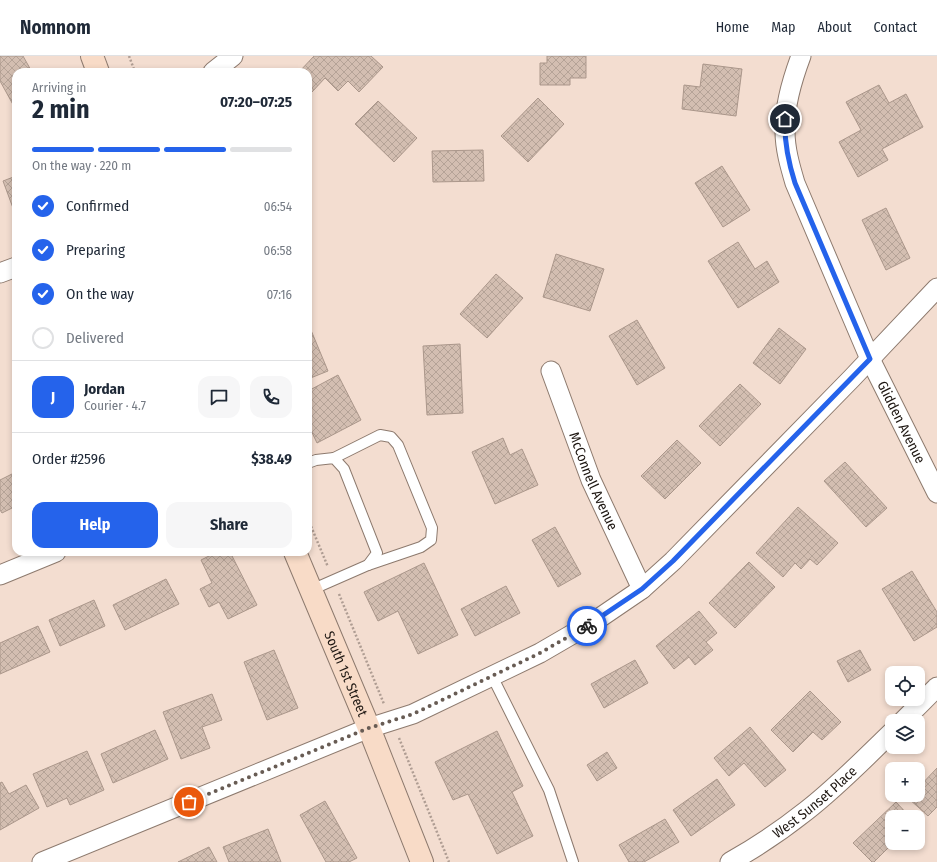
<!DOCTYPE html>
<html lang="en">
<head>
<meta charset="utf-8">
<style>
  :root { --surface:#fff; --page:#f6f6f7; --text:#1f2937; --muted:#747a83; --line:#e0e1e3; --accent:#2563eb }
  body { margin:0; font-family:"Fira Sans Condensed",sans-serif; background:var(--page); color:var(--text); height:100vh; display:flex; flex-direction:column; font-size:15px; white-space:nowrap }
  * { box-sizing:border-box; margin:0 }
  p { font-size:13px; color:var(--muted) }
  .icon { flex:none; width:22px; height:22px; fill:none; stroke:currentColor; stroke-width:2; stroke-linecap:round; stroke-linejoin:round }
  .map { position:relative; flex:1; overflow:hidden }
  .details { position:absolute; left:12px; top:12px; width:300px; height:488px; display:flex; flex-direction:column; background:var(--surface); border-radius:12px; box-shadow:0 2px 6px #0003 }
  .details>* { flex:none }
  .tools { position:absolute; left:885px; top:610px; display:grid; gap:8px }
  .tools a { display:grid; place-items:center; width:40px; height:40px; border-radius:8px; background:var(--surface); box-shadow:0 2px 6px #0003; font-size:20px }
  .pin { position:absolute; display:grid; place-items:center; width:34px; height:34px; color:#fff; margin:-17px; border:2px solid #fff; border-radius:50%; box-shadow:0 1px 4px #0007 }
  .courier { position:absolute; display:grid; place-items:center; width:40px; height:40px; margin:-20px; border:3px solid #2563eb; border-radius:50%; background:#fff; color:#222; box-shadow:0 1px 5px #0007 }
  .head em { font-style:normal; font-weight:700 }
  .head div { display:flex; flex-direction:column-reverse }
  .head { display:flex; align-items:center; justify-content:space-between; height:68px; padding:0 20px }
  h1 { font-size:26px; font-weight:700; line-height:30px }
  .bar { display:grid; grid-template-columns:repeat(4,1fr); gap:6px 4px; align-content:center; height:48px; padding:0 20px }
  .bar i { height:5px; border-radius:3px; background:var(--line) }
  .bar .current { background:var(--accent) }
  .bar p { grid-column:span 4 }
  .line { display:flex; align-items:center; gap:10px; padding:0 20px; border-top:1px solid var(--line) }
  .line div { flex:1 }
  .round { display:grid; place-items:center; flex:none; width:42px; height:42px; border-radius:12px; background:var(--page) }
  ol { padding:0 20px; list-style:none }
  li { display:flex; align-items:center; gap:12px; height:44px }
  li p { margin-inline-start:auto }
  li .icon { padding:4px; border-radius:50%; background:var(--accent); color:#fff; stroke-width:4 }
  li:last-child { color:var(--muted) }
  li i { width:22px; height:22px; border:2px solid var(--line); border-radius:50% }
  .primary-button { display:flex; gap:8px; margin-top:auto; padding:8px 20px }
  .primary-button a { flex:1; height:46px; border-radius:12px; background:var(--accent); color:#fff; font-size:16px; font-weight:700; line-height:46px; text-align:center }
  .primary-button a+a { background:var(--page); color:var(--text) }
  header { display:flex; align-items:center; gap:24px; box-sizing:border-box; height:56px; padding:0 20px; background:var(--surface); border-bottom:1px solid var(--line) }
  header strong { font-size:19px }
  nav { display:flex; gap:22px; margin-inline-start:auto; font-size:14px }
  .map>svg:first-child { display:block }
</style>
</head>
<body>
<header>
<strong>Nomnom</strong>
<nav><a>Home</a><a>Map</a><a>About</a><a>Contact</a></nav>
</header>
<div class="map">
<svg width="937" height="806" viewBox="0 0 937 806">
  <defs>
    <pattern id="building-cross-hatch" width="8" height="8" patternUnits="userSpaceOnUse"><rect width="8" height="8" fill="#d3beb1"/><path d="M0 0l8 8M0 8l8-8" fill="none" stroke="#b5a397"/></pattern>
  </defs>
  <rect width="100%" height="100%" fill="#f3ddd0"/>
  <g fill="url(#building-cross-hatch)" stroke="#ab978b">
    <polygon points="0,0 23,0 32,16 16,16 16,54 0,25"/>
    <polygon points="314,0 371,0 383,11 359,36 348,25 338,35 325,22 312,36 308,32 308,16 299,16"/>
    <polygon points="547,0 586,0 586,22 570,22 570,29 540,29 540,7 547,7"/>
    <polygon points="703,8 742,13 736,60 682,53 684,29 700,31"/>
    <polygon points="879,29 889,47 906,38 923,71 882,93 888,104 858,121 839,86 861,74 846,46"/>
    <polygon points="538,42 564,68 528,106 501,80"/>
    <polygon points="378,45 417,82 394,106 355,68"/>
    <polygon points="483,94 484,125 433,126 432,95"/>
    <polygon points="722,110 750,154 723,171 695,127"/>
    <polygon points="16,120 16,151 13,152 3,125"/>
    <polygon points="886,152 910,202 886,214 862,164"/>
    <polygon points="738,186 755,213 767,205 779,226 738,252 708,205"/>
    <polygon points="556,198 604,213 590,255 543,241"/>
    <polygon points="496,218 523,242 487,282 460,258"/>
    <polygon points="637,264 665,312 637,329 609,280"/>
    <polygon points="308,267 328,315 308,323"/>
    <polygon points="779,272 806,293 780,328 753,307"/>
    <polygon points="460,288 463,357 427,359 423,290"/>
    <polygon points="338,319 361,364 317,387 308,368 308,335"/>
    <polygon points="740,328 761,348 720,390 699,370"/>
    <polygon points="503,382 510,399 522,393 538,429 495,448 472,396"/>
    <polygon points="677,384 701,407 665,443 641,420"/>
    <polygon points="845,406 887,452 866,471 824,425"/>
    <polygon points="16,416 16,450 2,457 0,454 0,424"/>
    <polygon points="798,451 838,487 817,509 810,503 801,513 795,507 783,521 756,497"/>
    <polygon points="555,471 581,518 558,531 532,484"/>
    <polygon points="217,496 230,496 257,549 228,563 219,546 209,551 200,533 212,527 201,504"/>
    <polygon points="749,506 775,531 735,572 709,547"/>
    <polygon points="424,507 458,579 418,598 398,555 378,565 364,536"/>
    <polygon points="912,515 937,556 937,571 914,585 882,533"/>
    <polygon points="166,523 179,548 125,574 113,549"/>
    <polygon points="506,530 520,557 475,580 461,553"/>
    <polygon points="94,544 105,570 60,590 49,564"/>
    <polygon points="699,555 717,577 706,586 713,594 695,609 689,601 674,613 656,590"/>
    <polygon points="38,570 50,596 0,618 0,587"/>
    <polygon points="274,594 298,652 267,664 244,606"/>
    <polygon points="860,594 871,614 848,626 837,605"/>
    <polygon points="635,604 648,627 604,652 591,628"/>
    <polygon points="810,635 841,666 822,684 813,676 793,696 771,674"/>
    <polygon points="212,638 222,664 202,671 210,692 181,703 163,656"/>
    <polygon points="750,671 786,714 765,731 744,707 729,720 714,702"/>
    <polygon points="155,674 168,703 113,727 101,698"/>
    <polygon points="497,675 523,730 512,736 533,780 497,798 468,738 453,744 435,706"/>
    <polygon points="87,695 104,734 70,749 67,742 47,751 33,718"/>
    <polygon points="607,696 617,712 597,725 587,709"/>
    <polygon points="937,712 937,751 928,760 908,742 911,739 918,739 918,732"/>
    <polygon points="717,723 735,749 691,780 673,754"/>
    <polygon points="2,726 9,738 26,729 39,752 0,774 0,727"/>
    <polygon points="325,745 357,802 349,806 326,806 300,759"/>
    <polygon points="896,746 910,761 892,761 892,787 893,787 874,806 872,806 853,787"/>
    <polygon points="665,763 679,786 644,806 629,806 619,789"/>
    <polygon points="268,773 281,806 229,806 223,791"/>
    <polygon points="209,791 217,806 178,806"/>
  </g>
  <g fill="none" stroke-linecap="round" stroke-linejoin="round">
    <g stroke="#8d7a6e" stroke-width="12">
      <g id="lane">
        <polyline points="334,402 380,379 391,381 398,389 432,472 431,484 421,491 368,509"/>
        <polyline points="308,407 316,404 334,402 344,413 377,497 368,509 311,534"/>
        <polyline points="492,620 549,734 573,806"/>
      </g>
    </g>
    <g stroke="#8d7a6e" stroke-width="21">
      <g id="street">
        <path id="s1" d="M801,0c-9,24 -17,50 -16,75 0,18 5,35 10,52l75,176 67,134"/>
        <polyline points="213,16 233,0"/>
        <polyline points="0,217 16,211"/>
        <path id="s2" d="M551,315l40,109 51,109"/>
        <polyline points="0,519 56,496"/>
        <polyline points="903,665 937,631"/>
        <polyline points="42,806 369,672 413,658 540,597 595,565 642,533 673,505 852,322 937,232"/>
        <path id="s3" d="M730,806c27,-15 52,-32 76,-51 31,-24 58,-52 86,-79"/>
      </g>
    </g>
    <g stroke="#8d7a6e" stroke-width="24">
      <g id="secondary">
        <polyline points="92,0 98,16"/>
        <path id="s4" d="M295,496l74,176 53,134"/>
      </g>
    </g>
    <g stroke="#af9d93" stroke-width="2.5" stroke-dasharray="2 2" stroke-linecap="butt">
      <polyline points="129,0 135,16"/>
      <polyline points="308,463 328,511"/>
      <polyline points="339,538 384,648"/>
      <polyline points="399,682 449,806"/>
    </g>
    <use href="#lane" stroke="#fff" stroke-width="10"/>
    <use href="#street" stroke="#fff" stroke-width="19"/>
    <use href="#secondary" stroke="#f8dbc7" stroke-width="22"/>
  </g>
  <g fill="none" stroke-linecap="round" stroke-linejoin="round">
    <polyline stroke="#685c54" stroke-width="4" stroke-dasharray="0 7.2" points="189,746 369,672 413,658 540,597 587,570"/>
    <path stroke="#2563eb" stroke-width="5" d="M587,570l55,-37 31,-28 197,-202 -75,-176c-7,-22 -11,-42 -10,-64"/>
  </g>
  <g text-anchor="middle" stroke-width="4" stroke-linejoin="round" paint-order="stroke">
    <g font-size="14" fill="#1d1611" stroke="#fff">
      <text dy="5" stroke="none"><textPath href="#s1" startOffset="392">Glidden Avenue</textPath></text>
      <text dy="5" stroke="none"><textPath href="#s2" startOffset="118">McConnell Avenue</textPath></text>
      <text dy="5" stroke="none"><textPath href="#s4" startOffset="132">South 1st Street</textPath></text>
      <text dy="5" stroke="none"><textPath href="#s3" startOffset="104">West Sunset Place</textPath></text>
    </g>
  </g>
</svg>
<div class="tools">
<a><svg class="icon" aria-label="locate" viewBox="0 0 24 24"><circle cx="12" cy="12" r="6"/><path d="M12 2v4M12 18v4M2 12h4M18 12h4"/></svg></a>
<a><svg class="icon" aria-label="layers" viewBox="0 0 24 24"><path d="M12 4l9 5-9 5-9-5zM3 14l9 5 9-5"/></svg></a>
<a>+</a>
<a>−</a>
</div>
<div class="pin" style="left:189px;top:746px;background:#ea580c"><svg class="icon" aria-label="bag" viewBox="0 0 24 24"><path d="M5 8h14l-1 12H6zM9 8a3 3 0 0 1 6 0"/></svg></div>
<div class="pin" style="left:785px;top:63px;background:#1f2937"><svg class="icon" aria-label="home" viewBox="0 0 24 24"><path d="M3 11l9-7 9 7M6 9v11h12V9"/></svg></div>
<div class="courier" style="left:587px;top:570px"><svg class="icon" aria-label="bike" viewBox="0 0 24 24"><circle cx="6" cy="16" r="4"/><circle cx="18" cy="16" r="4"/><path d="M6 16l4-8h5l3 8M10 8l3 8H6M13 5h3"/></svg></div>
<section class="details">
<div class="head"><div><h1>2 min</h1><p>Arriving in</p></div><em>07:20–07:25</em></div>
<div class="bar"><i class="current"></i><i class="current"></i><i class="current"></i><i></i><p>On the way · 220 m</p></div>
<ol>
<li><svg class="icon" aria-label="check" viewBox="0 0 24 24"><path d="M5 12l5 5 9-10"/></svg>Confirmed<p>06:54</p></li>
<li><svg class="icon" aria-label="check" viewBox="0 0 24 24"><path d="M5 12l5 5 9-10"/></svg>Preparing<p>06:58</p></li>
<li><svg class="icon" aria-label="check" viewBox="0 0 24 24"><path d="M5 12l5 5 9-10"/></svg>On the way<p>07:16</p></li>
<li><i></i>Delivered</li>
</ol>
<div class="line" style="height:72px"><b class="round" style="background:var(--accent);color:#fff">J</b><div><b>Jordan</b><p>Courier · 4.7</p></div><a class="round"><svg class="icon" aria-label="chat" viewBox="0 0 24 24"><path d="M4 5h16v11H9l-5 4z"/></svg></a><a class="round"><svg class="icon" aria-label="phone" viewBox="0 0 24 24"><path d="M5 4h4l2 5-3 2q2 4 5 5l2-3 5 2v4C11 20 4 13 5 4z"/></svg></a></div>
<div class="line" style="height:52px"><div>Order #2596</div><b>$38.49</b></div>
<div class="primary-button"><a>Help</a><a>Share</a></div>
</section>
</div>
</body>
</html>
